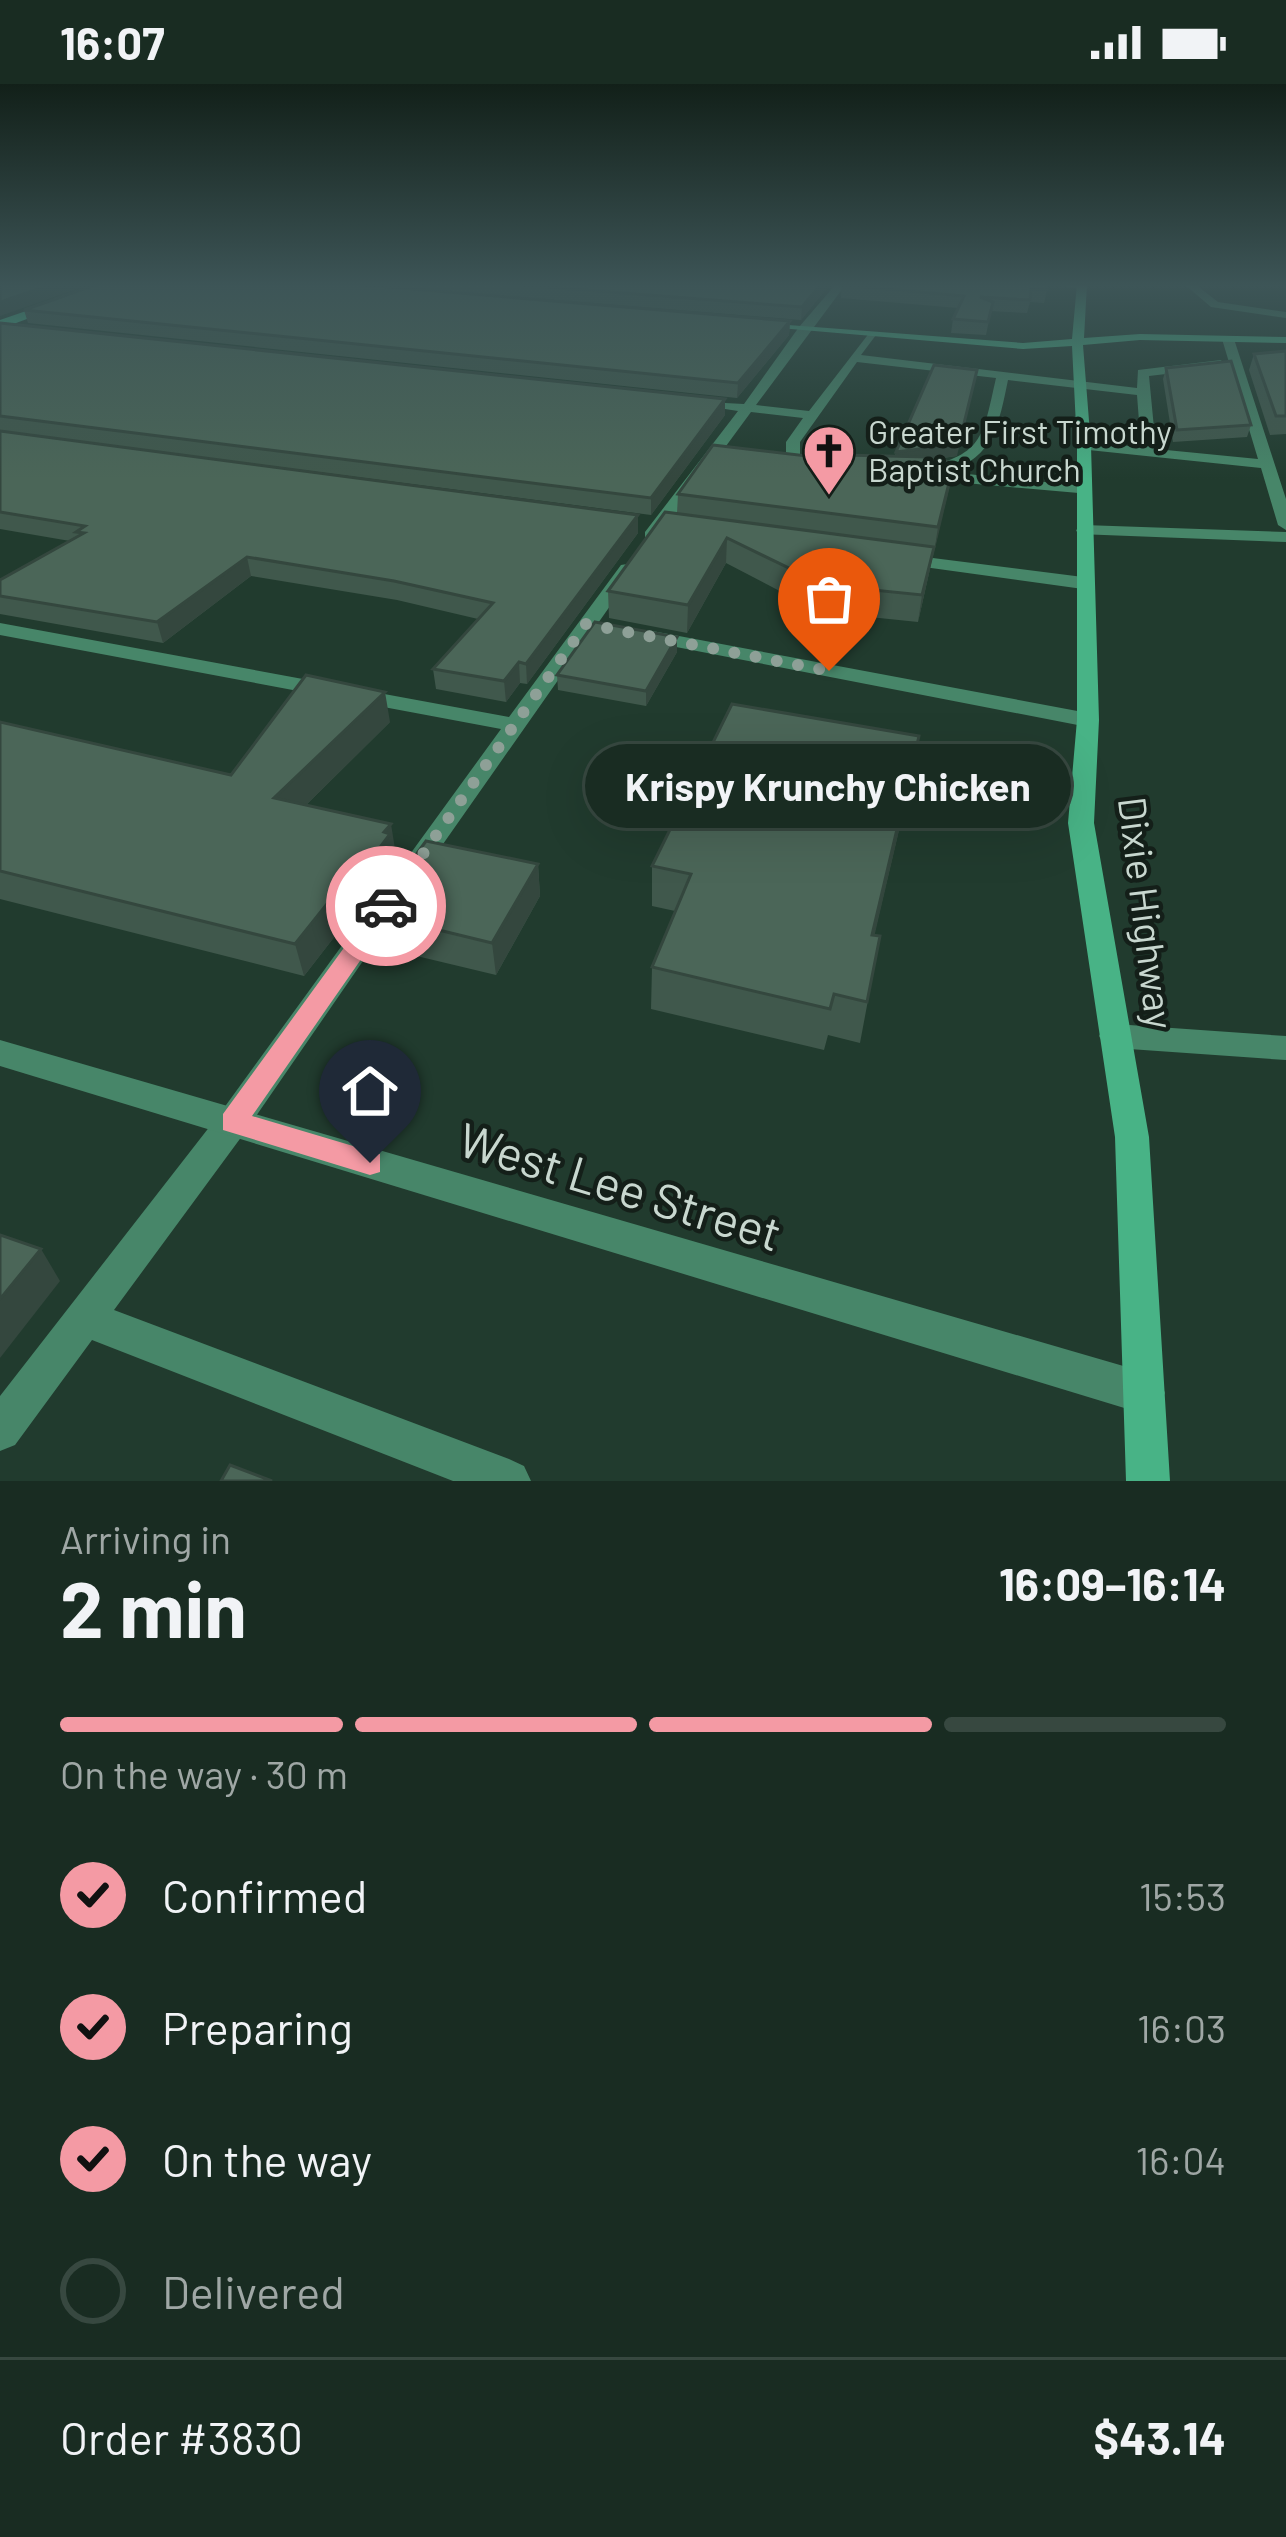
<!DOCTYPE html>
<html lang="en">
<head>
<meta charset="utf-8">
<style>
  :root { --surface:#192c22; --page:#22342a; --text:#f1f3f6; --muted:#9fa7a5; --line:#374840; --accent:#f49aa4 }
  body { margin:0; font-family:Barlow,sans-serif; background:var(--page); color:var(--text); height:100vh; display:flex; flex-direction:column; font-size:45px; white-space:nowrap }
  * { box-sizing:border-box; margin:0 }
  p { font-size:39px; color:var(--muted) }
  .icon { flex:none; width:66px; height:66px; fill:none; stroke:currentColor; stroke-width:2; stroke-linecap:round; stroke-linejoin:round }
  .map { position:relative; height:1397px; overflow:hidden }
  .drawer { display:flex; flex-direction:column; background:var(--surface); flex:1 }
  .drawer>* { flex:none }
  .pin { position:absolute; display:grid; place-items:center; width:102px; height:102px; color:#fff; margin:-123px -51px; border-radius:50% 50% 50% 0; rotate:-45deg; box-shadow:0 0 12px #0007 }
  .pin .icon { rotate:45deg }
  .courier { position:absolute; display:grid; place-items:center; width:120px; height:120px; margin:-60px; border:9px solid #f49aa4; border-radius:50%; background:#fff; color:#222; box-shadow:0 3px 15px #0007 }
  .bubble { position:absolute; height:84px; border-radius:42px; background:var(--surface); box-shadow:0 12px 48px #0002,0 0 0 3px var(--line); font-size:39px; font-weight:700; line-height:84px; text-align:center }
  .overview em { font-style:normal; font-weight:700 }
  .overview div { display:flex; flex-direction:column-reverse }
  .overview { display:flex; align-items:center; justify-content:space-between; height:204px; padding:0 60px }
  h1 { font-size:78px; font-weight:700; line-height:90px }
  .bar { display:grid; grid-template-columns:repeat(4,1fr); gap:18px 12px; align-content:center; height:144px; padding:0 60px }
  .bar i { height:15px; border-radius:9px; background:var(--line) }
  .bar .active { background:var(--accent) }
  .bar p { grid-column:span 4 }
  .line { display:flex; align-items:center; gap:30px; padding:0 60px; border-top:3px solid var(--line) }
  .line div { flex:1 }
  ol { padding:0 60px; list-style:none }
  li { display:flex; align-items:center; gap:36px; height:132px }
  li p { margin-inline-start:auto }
  li .icon { padding:12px; border-radius:50%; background:var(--accent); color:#111; stroke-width:4 }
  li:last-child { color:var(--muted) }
  li i { width:66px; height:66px; border:6px solid var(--line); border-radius:50% }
  .status { display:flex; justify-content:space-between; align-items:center; height:84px; padding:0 60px; background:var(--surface); direction:ltr }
  .status svg { height:33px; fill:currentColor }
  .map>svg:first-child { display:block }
</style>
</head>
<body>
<div class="status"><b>16:07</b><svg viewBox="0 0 49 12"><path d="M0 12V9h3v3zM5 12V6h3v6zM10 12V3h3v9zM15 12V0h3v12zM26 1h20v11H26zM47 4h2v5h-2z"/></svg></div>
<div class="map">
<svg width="1286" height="1397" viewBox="0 0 1286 1397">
  <rect width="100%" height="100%" fill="#213b2e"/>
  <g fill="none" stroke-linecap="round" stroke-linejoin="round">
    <g fill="#478669" fill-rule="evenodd">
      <path d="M836,200h10l-90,121 53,6 61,-79 6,3 -15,20 276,33 1,-18 83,-10 4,7 -76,9 7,73 102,10 -36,-120 6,-3 6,3 52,160v31l-8,-5 -17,-57 -182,-19v-6l5,-1 57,5 -4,-52 -129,-15c-9,43 -14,77 -60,92l136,14 6,2v6l-147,-13 -6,-7 -20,1v-6c66,-14 65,-29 79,-91l-139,-16 -57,80v12l27,7v6l-41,-10v-15l17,-24 -52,-6 -94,128h-12v-8l93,-121 -13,-2v-6l19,1 55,-77z"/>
      <polygon points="1048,200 1085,200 1087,202 1082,205"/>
      <polygon points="1184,200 1195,200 1218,218 1286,228 1286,234 1211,223"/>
      <polygon points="627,480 636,485 422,790 404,790 400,784 501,645 0,551 0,539 509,633 621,481"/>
      <polygon points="647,546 1088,629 1099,636 1088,643 640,556 637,552"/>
      <polygon points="393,803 403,805 407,812 403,819 245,1048 114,1226 509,1375 524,1382 531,1397 453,1397 92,1256 15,1361 0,1367 0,1312 221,1028 383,805"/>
    </g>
    <g fill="#478669" fill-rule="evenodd">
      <polygon points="1084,441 1286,448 1286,458 1078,450 1076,446"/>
      <polygon points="901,470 1083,493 1092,499 1083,505 895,479 892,475"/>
      <polygon points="1115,940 1286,952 1286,976 1115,964 1104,961 1099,952 1104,943"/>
      <polygon points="0,956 1144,1288 1159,1294 1165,1309 1159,1324 1144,1330 0,982"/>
    </g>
    <polygon fill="#48b386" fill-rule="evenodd" points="1077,200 1087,200 1084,254 1140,250 1286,253 1286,259 1140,256 1083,261 1091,362 1099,636 1094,739 1149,1053 1170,1397 1126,1397 1115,1053 1068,739 1077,636 1077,362 1072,262 1023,265 756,242 762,239 1023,259 1072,255"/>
    <polygon fill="#43d69c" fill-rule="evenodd" points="104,200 121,200 0,245 0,236"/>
  </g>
  <g fill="#40584c">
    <polygon points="358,200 830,200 801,236"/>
    <polygon points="842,201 1047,206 1044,219 1030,218 1027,229 991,227 986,251 951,249 953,235 958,224 841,214"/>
    <polygon points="24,226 790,237 789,251 737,314 28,239"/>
    <polygon points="0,239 725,315 725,331 651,431 0,347"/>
    <polygon points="1286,267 1286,350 1270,351 1249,286 1254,270"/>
    <polygon points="1166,284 1251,341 1247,353 1173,358 1163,295"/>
    <polygon points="0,347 638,449 527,600 520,599 506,618 436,605 433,585 478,535 397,516 251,492 163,559 0,530 0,496 70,457 0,445"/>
    <polygon points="896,368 957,372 936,375 954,379 918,538 792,525 793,514 726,479 687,549 609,534 608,507 677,429 678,410 841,376 895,372"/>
    <polygon points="677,553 677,568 646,622 558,606 557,591"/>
    <polygon points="0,638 231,691 390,638 306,721 396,771 395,774 396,781 343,854 335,852 304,892 0,815"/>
    <polygon points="919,652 912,691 874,851 880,852 860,959 828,951 824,966 651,925 652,883 675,827 652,822 652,782"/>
    <polygon points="538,780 540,812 496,891 379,863 373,830"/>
  </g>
  <g fill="#34473e">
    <polygon points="53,200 91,200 0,232 0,218"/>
    <polygon points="821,200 830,200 801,236 802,223"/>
    <polygon points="790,237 789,251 737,314 738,299"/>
    <polygon points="977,286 957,372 894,380 896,368"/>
    <polygon points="725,315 725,331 651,431 651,414"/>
    <polygon points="954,379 950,402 934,469 938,443"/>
    <polygon points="638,431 638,449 527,600 526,580"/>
    <polygon points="727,454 726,479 687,549 688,521"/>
    <polygon points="934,463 929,489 918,538 922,511"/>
    <polygon points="247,473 251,492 163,559 157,538"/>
    <polygon points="677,553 677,568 646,622 646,607"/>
    <polygon points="519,578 520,599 506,618 504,597"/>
    <polygon points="385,608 390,638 282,745 274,714"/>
    <polygon points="919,652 912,691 865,892 872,851"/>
    <polygon points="391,740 396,771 395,774 396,781 343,854 336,822"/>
    <polygon points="538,780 540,812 496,891 492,859"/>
    <polygon points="327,820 335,852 304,892 295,860"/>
    <polygon points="41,1165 60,1197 0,1274 0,1215"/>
  </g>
  <g fill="#4b6658" stroke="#34473e" stroke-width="3">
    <polygon points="0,200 53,200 0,218"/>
    <polygon points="98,200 353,200 790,237 738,299 24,226"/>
    <polygon points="507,200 821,200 802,223"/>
    <polygon points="843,200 1048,200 1047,206 1031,205 1030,216 980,213 993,218 988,238 953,235 964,212 842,201"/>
    <polygon points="0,239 725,315 651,414 0,332"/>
    <polygon points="1286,267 1286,332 1276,332 1254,270"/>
    <polygon points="1231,277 1251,341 1177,346 1166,284"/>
    <polygon points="934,281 977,286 959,360 896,368"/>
    <polygon points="0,347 638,431 526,580 519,578 504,597 433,585 493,519 394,497 247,473 157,538 0,512 0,496 84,449 76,448 85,442 0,428"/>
    <polygon points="713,361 841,376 844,371 928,373 954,379 938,443 678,410"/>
    <polygon points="665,428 934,463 922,511 794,498 799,489 727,454 688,521 608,507"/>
    <polygon points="595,538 677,553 646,607 557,591"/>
    <polygon points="306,591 385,608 274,714 391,740 384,748 390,750 336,822 327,820 295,860 0,787 0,638 231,691"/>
    <polygon points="732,620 919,652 872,851 880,852 867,918 834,910 830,925 652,883 691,790 652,782"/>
    <polygon points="426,757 538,780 492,859 373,830"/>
    <polygon points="0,1151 41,1165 0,1215"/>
    <polygon points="230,1381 272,1397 221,1397"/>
  </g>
  <linearGradient id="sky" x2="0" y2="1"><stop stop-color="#122019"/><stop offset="0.51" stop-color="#3d5557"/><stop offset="1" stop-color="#3d5557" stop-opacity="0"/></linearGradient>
  <rect width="1286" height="395" fill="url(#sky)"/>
  <polygon fill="#f49aa4" points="386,815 394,817 394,828 252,1032 380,1070 380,1088 370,1091 223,1046 223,1030 378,817"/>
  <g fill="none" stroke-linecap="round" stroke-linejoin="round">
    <polyline stroke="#8ea097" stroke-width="12" stroke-dasharray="0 21.6" points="386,822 586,540 829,587"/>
  </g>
  <defs>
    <g id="church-pin" transform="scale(2.7)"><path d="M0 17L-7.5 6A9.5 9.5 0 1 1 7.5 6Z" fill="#f49aa4" stroke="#141f19"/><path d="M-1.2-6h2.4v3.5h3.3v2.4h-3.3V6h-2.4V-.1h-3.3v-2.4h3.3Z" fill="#111"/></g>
  </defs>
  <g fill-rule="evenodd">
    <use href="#church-pin" x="829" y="367"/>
  </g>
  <g text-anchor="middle" stroke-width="9" stroke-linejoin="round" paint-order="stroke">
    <g font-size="33" fill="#c8d7cf" stroke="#141f19" text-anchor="start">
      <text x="868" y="360">Greater First Timothy<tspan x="868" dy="38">Baptist Church</tspan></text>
    </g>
    <g font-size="39" fill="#c8d7cf" stroke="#141f19">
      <text transform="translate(1146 829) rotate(83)" y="14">Dixie Highway</text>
    </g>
    <g font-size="48" fill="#c8d7cf" stroke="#141f19">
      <text transform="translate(620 1103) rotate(17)" y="17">West Lee Street</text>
    </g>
  </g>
</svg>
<div class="pin" style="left:829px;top:587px;background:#ea580c"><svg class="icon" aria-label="bag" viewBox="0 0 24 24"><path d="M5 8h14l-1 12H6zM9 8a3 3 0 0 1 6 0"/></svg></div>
<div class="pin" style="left:370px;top:1079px;background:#1f2937"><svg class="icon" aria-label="home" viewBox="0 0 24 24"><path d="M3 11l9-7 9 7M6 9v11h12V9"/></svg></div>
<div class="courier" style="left:386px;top:822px"><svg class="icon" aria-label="car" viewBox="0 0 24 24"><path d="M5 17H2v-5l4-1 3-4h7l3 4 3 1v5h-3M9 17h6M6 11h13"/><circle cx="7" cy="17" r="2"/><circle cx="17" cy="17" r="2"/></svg></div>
<div class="bubble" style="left:585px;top:660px;width:486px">Krispy Krunchy Chicken</div>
</div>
<section class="drawer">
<div class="overview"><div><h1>2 min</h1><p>Arriving in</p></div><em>16:09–16:14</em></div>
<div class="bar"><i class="active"></i><i class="active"></i><i class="active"></i><i></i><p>On the way · 30 m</p></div>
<ol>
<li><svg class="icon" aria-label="check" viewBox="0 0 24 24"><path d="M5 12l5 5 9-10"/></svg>Confirmed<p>15:53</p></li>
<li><svg class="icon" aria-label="check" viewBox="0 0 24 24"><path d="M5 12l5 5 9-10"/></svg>Preparing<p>16:03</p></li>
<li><svg class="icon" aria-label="check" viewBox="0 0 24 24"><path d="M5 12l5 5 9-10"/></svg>On the way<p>16:04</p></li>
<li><i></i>Delivered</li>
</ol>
<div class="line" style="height:156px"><div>Order #3830</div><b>$43.14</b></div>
</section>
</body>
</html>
